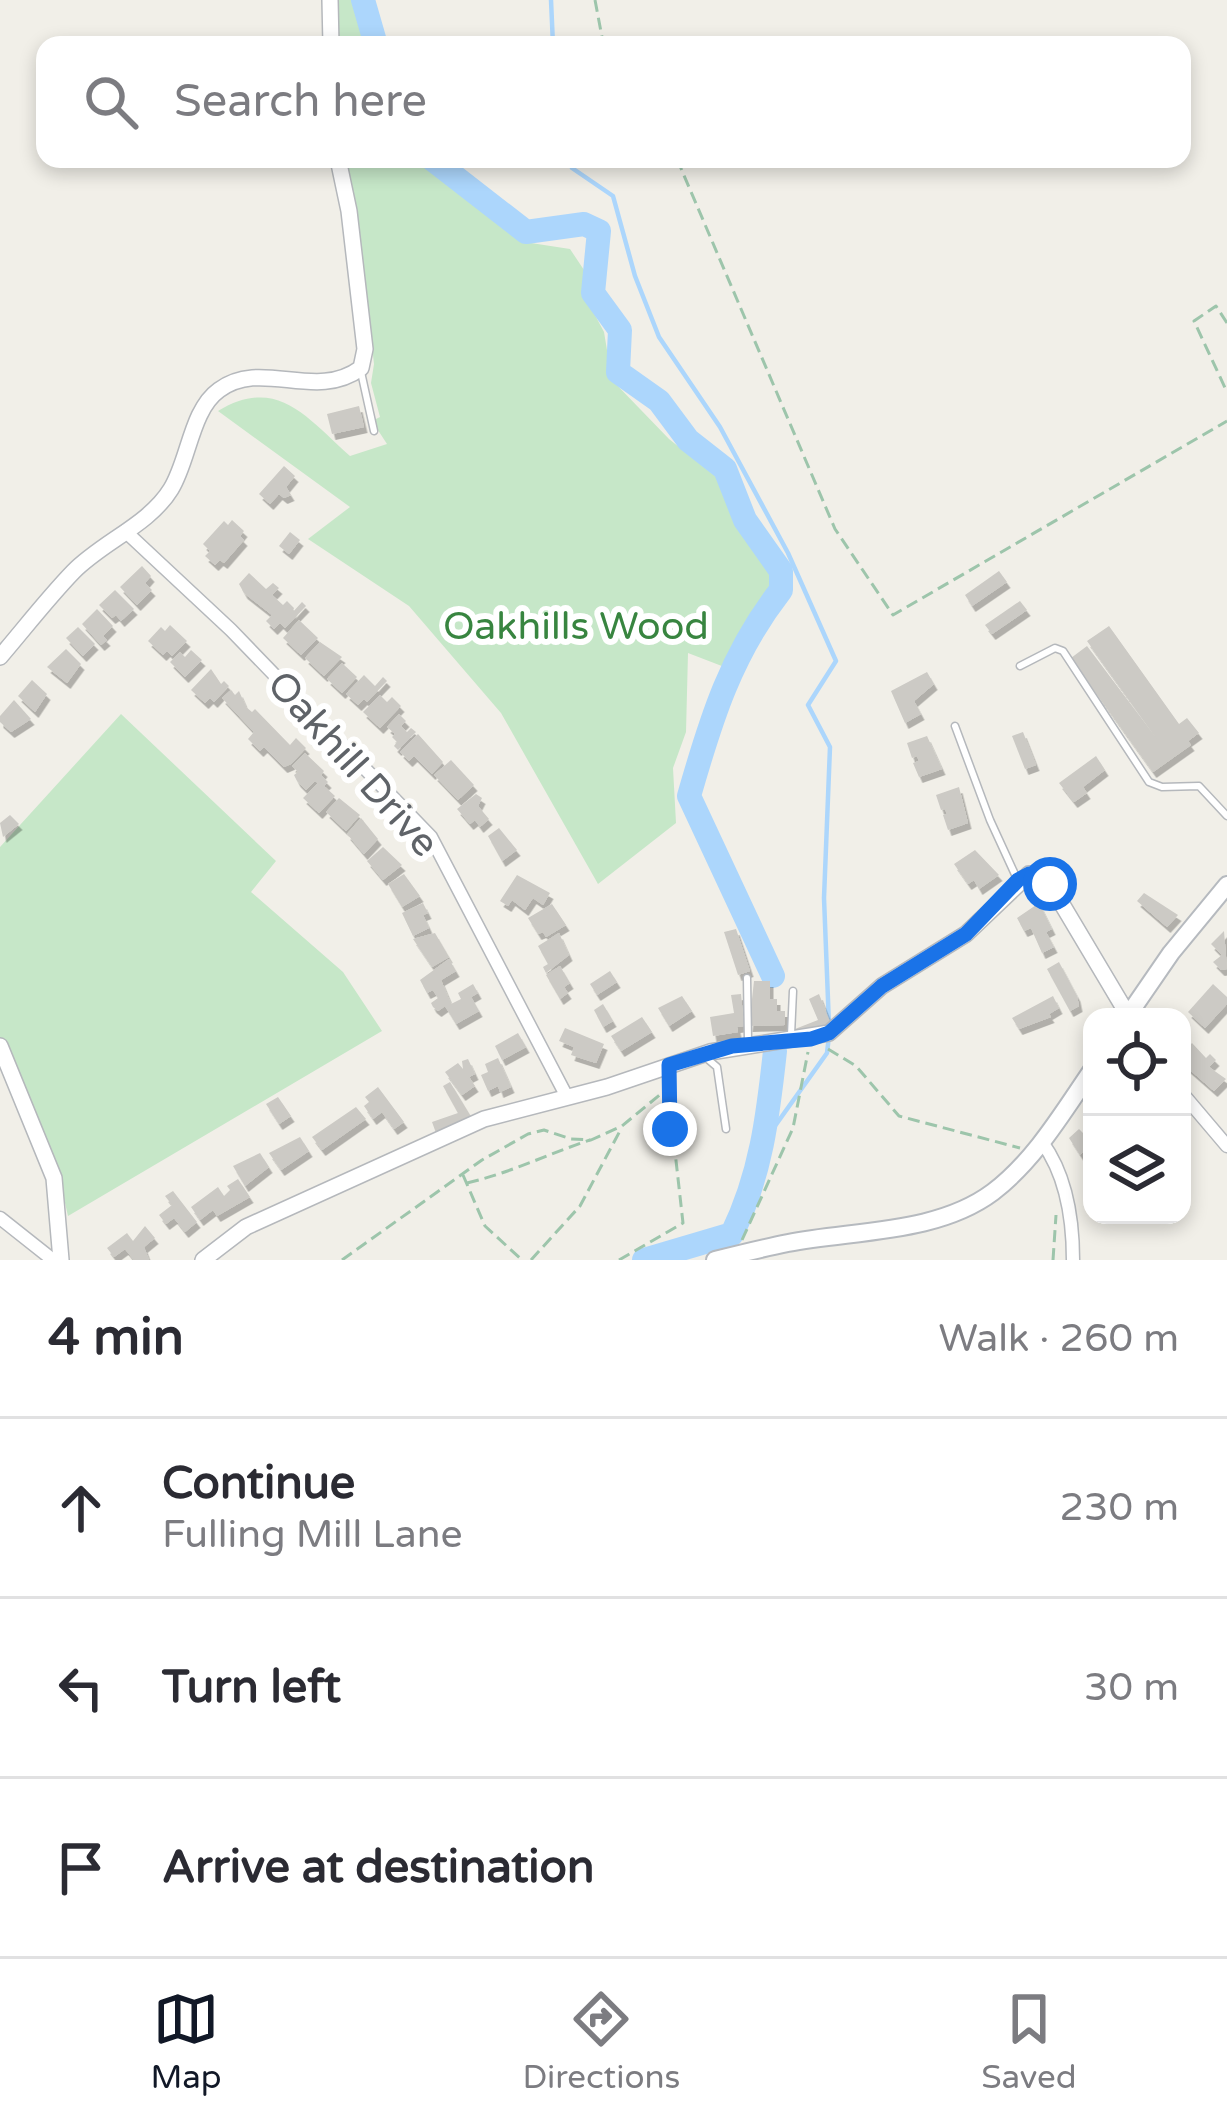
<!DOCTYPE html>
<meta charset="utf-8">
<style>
:root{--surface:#fff;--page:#f2f2f3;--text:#2b2b33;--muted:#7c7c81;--line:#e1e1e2;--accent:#111827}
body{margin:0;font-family:"Varela Round",sans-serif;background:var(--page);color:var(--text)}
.controls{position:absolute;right:36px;bottom:36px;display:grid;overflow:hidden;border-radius:24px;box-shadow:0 6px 18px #0003}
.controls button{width:108px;height:108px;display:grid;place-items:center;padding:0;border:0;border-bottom:3px solid var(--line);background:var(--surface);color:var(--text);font:60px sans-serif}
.stop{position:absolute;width:36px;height:36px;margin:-27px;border:9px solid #1a73e8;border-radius:50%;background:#fff}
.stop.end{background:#1a73e8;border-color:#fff;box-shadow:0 3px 12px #0008}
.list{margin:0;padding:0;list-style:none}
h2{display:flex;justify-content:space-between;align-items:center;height:156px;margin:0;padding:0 48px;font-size:51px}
h2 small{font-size:39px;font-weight:400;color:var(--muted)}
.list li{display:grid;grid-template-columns:78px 1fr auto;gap:36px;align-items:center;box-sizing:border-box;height:180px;padding:0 48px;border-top:3px solid var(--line)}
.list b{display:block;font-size:45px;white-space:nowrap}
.list p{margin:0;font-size:39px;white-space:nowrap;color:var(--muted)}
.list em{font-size:39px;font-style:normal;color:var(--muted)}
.icon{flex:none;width:66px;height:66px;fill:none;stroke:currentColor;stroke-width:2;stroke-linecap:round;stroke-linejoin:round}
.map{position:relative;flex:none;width:1227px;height:1260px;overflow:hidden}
.search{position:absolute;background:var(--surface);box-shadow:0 6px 18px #0003;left:36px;right:36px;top:36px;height:132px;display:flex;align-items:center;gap:30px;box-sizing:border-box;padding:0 42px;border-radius:24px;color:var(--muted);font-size:45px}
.sheet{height:696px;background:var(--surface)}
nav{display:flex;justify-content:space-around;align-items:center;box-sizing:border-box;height:168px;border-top:3px solid var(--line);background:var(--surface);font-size:33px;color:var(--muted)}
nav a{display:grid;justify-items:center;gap:6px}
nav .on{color:var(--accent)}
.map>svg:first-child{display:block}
.green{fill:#c6e7c8}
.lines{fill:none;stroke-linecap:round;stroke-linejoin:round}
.stream{stroke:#acd6fc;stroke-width:4.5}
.river{stroke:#acd6fc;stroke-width:24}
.building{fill:#cccac5;filter:url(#shadow)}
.service-casing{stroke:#b5b8bc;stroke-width:9}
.minor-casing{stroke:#b5b8bc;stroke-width:15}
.tertiary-casing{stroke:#b5b8bc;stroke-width:18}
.secondary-casing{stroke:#b6babf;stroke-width:20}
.path{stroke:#9dc5ab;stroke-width:3;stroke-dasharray:12 6;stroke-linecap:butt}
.service{stroke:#fff;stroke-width:6}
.minor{stroke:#fff;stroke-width:12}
.tertiary{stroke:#fff;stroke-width:15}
.secondary{stroke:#fff;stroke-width:16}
.route{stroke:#1a73e8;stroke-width:15}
.labels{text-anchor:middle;stroke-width:12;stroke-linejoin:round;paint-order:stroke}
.park-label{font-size:39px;fill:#388540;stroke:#fff}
.street-label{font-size:39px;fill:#5f6368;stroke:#fff}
</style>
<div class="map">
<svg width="1227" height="1260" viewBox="0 0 1227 1260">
<defs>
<filter id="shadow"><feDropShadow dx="3.5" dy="6" stdDeviation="0" flood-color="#0004"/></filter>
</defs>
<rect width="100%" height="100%" fill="#f1efe8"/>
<!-- green -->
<g class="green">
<path d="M 336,0 L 357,0 L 368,45 L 338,45 Z"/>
<path d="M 344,159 L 420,159 L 531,243 L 570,249 L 584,270 L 588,302 L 604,332 L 612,380 L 669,439 L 720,480 L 735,518 L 774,575 L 772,587 L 727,668 L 688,653 L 686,732 L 673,768 L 676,823 L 598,884 L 501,713 L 409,606 L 308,539 L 350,507 L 218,411 C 278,375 307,418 350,456 L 387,444 L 372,421 L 380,417 L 371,383 L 374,364 L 356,203 Z"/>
<path d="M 121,714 L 276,861 L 251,892 L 343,972 L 382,1031 L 68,1216 L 60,1181 L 0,1039 L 0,847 Z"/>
</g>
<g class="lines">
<!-- stream -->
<g class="stream">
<path d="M 551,0 L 553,45"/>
<path d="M 569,159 L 572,168 L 613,196 L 635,276 L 659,337 L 720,427 L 788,553 L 836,661 L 808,705 L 830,747 L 824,898 L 829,1025"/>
<path d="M 765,1140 L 827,1053 L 829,1036"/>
</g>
<!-- river -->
<g class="river">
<path d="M 363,0 L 376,45"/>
<path d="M 432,159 L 526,232 L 584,224 L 599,231 L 593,293 L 620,330 L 618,372 L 659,401 L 688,440 L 725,469 L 745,520 L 781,571 L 781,590 C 731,654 711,719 689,796 L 773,976"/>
<path d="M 644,1260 L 732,1234 C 761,1175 768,1116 775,1051"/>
</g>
</g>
<!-- building -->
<g class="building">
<path d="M 359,406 L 364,427 L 332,434 L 327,414 Z"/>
<path d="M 284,466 L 295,476 L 286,487 L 291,495 L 284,498 L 279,494 L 270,504 L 259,494 Z"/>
<path d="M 232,520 L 244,531 L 240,536 L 244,540 L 224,563 L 220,560 L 215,565 L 205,556 L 210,551 L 203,544 L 224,521 L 228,525 Z"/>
<path d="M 290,532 L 300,540 L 289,554 L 279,546 Z"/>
<path d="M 142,566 L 151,576 L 145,583 L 152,590 L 137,605 L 120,587 Z"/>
<path d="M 999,571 L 1007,582 L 972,606 L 965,595 Z"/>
<path d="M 249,573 L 266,589 L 273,583 L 279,588 L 272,595 L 283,605 L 287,601 L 294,608 L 292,613 L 302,602 L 306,606 L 285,628 L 280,623 L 274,629 L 266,621 L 272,615 L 244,593 L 239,584 Z"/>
<path d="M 115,590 L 134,609 L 121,621 L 116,615 L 112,618 L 99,605 Z"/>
<path d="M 1020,601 L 1027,610 L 992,634 L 985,625 Z"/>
<path d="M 97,609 L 113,626 L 103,636 L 107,640 L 101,645 L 82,624 Z"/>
<path d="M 299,620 L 318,638 L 301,655 L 283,638 Z"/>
<path d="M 170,625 L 187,641 L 172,656 L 167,651 L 163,655 L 148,641 L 161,627 L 165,631 Z"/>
<path d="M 1109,626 L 1179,724 L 1187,718 L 1199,733 L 1188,741 L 1191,745 L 1153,772 L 1071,658 L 1087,646 L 1157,739 L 1087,641 Z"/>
<path d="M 78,627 L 95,644 L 83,656 L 66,638 Z"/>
<path d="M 320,642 L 342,657 L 324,676 L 305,658 Z"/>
<path d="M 66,649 L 81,664 L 67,683 L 47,667 Z"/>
<path d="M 191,650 L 202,660 L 185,677 L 170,662 L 180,652 L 185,657 Z"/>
<path d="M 342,663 L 357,677 L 342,693 L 327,679 Z"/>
<path d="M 211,669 L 221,684 L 224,681 L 229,686 L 214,702 L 210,698 L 205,703 L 191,690 Z"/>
<path d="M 927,672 L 934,684 L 914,701 L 921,714 L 905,723 L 891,691 Z"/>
<path d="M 364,675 L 375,686 L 383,677 L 387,681 L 367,702 L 364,699 L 358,705 L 346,694 Z"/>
<path d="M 32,680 L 47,694 L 35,712 L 18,696 Z"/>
<path d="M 231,690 L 235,695 L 239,691 L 246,707 L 252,712 L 255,709 L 290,745 L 296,738 L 306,748 L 291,764 L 284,767 L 264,747 L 260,751 L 248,739 L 254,732 L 222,698 Z"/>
<path d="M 380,695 L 387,702 L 392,697 L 401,706 L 380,728 L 363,712 Z"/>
<path d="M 14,700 L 31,719 L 11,732 L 0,722 L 0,716 Z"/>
<path d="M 399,714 L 406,721 L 401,726 L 407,732 L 411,728 L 416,732 L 398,750 L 394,746 L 397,742 L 392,737 L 395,734 L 387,727 Z"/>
<path d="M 1023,732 L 1036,765 L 1025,769 L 1012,736 Z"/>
<path d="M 418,734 L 443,762 L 432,774 L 414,756 L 409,761 L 400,752 Z"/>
<path d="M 927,736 L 942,769 L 919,777 L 913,763 L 919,761 L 917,756 L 912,758 L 907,743 Z"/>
<path d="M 305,753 L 324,771 L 321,775 L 328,782 L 324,786 L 335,796 L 319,813 L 303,798 L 318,783 L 315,781 L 306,790 L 297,781 L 294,775 L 298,772 L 292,766 Z"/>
<path d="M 1096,756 L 1105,770 L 1083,787 L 1087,793 L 1074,802 L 1059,783 Z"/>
<path d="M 451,760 L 474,785 L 458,800 L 434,775 Z"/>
<path d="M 959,787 L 968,823 L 948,830 L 943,815 L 947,814 L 945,809 L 941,810 L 936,795 Z"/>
<path d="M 476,794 L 482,798 L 478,806 L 489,819 L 480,827 L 475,820 L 470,824 L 457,809 Z"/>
<path d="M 339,798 L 360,815 L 346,831 L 326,812 Z"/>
<path d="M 10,815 L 19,824 L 3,837 L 0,823 Z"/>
<path d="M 361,818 L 378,839 L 364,854 L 347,834 Z"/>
<path d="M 499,828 L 517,850 L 502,861 L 488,836 Z"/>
<path d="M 383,847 L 402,865 L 383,880 L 367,861 Z"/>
<path d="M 975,850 L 999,875 L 979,889 L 974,880 L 968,884 L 954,864 Z"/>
<path d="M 404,874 L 420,896 L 402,907 L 388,884 Z"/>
<path d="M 517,875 L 550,893 L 543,905 L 533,898 L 525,910 L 512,900 L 508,906 L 500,901 Z"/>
<path d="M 1144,893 L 1178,915 L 1167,927 L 1137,901 Z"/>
<path d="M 423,903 L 428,913 L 423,915 L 429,928 L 413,936 L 402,913 Z"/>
<path d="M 1039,903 L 1052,929 L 1046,932 L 1054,947 L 1042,953 L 1031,928 L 1024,931 L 1017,918 Z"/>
<path d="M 552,904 L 566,925 L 546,937 L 543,932 L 538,934 L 528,918 Z"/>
<path d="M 736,929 L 750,971 L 738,975 L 724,932 Z"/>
<path d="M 1224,931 L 1227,969 L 1221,970 L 1213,962 L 1222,955 L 1211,944 Z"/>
<path d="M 435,933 L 449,957 L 432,967 L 413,939 Z"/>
<path d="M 559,933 L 569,955 L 546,973 L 543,967 L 548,964 L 538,946 Z"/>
<path d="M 449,959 L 456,971 L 441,980 L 451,1004 L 461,999 L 458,993 L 473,984 L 478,993 L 471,997 L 479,1011 L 456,1024 L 445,1006 L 438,1011 L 433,1007 L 431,1003 L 438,998 L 433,990 L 427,993 L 420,980 Z"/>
<path d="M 1059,962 L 1077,996 L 1079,1006 L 1070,1011 L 1047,969 Z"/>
<path d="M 560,966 L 570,983 L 564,987 L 568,993 L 560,999 L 546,975 Z"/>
<path d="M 610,971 L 617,982 L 597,995 L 590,984 Z"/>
<path d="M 754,981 L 770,981 L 770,999 L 777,999 L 777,1011 L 785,1011 L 785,1025 L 749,1026 Z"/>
<path d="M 1213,984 L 1227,997 L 1227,1004 L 1205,1028 L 1188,1012 Z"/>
<path d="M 741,994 L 744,1026 L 737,1027 L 738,1032 L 713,1036 L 710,1017 L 734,1013 L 731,995 Z"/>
<path d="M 819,994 L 831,1024 L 799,1037 L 795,1029 L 818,1020 L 809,999 Z"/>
<path d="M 682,996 L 692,1011 L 669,1026 L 658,1008 Z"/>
<path d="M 1053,996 L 1059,1008 L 1049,1014 L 1051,1017 L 1019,1029 L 1012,1018 Z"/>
<path d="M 603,1004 L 613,1021 L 603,1027 L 594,1010 Z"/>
<path d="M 642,1017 L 652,1032 L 621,1051 L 611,1036 Z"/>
<path d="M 565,1028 L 604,1044 L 596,1063 L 571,1055 L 574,1047 L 559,1041 Z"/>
<path d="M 518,1033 L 526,1047 L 502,1060 L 495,1046 Z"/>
<path d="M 1192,1043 L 1206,1058 L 1210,1054 L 1216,1060 L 1209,1067 L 1226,1079 L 1214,1091 L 1182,1063 L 1182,1054 Z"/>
<path d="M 498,1058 L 511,1087 L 500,1092 L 498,1086 L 488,1091 L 481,1075 L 488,1072 L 485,1064 Z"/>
<path d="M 468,1059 L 475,1074 L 469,1077 L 475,1086 L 462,1095 L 445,1072 L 458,1063 L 463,1069 L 462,1061 Z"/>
<path d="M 450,1082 L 473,1120 L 436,1133 L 432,1122 L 458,1113 L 443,1086 Z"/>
<path d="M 378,1087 L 404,1122 L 394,1129 L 382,1112 L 373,1119 L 364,1106 L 369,1102 L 365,1097 Z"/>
<path d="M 278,1097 L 291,1116 L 279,1124 L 266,1104 Z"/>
<path d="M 356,1107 L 366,1119 L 322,1150 L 312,1137 Z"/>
<path d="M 1090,1127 L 1092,1129 L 1092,1157 L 1085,1150 L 1080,1155 L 1069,1138 L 1079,1129 L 1083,1133 Z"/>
<path d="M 300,1137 L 309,1151 L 281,1170 L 269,1153 Z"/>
<path d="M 260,1153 L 269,1167 L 245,1186 L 233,1166 Z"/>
<path d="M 238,1179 L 250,1197 L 217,1216 L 213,1210 L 200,1220 L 191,1207 L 218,1187 L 224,1196 L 230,1190 L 227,1186 Z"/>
<path d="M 173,1191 L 197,1222 L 185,1232 L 174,1218 L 166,1224 L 159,1215 L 172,1205 L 165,1196 Z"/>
<path d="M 145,1226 L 155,1238 L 144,1247 L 149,1260 L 134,1260 L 125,1249 L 114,1257 L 107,1248 L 127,1233 L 133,1241 Z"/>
</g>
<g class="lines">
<defs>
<g id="service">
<path d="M 361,372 L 374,431"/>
<path d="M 1020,666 L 1055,648 L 1063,651 L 1149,782 L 1162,787 L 1199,786 L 1227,816"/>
<path d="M 955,726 L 990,820 L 1018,881"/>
<path d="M 747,978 L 748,1041"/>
<path d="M 791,1035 L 793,991"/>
<path d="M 704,1056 L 717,1067 L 726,1129"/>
</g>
<g id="minor">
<path d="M 125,531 L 231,630 L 431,837 L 567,1097"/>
<path d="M 1182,1093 L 1227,1146"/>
<path d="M 1042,1142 C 1067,1176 1073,1219 1073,1260"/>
<path d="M 0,1218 L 53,1260"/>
</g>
<g id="tertiary">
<path d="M 330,0 L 331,45"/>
<path d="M 0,657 C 24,629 47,599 73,572 C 102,542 149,525 171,489 C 189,460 191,410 219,390 C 262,358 315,402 361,368 L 365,349 L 349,211 L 338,159"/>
<path d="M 0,1046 L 54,1178 L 61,1260"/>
<path d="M 203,1260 L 246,1227 L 484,1119 L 607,1087 L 710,1052 L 829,1033 L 882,986 L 966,934 L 1029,874 L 1039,875 L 1050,884 L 1128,1015"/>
</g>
<g id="secondary">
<path d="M 1127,1017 L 1171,953 L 1227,885"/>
<path d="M 715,1260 C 739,1254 763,1248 788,1243 C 854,1230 937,1234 993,1192 C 1035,1160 1063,1112 1092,1070"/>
</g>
</defs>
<!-- service casing -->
<use href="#service" class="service-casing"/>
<!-- minor casing -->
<use href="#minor" class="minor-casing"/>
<!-- tertiary casing -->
<use href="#tertiary" class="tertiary-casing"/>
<!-- secondary casing -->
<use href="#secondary" class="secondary-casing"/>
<!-- path -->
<g class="path">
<path d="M 595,0 L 602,37 L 618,45"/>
<path d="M 677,159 L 835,529 L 893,615 L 1227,421"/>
<path d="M 1227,323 L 1216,306 L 1194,321 L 1227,392"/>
<path d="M 828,1049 L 856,1066 L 899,1116 L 1020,1148"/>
<path d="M 463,1175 L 485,1226 L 522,1260"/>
<path d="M 467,1183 C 510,1173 548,1154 590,1140"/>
<path d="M 742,1240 L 793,1128 L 808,1052"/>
<path d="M 342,1260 L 482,1160 L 528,1134 L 544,1130 L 571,1139 L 591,1140 L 622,1126 L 668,1088 L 668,1084"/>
<path d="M 531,1260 L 580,1206 L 621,1129"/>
<path d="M 619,1260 L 683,1223 L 668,1089"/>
<path d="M 1053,1260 L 1056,1215"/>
</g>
<!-- service -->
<use href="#service" class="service"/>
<!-- minor -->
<use href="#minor" class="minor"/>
<!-- tertiary -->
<use href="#tertiary" class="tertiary"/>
<!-- secondary -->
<use href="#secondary" class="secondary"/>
</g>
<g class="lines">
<!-- route -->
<path class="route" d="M 670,1129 L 669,1065 L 732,1046 L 811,1039 L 829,1033 L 882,986 L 966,934 L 1018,880 L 1029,874 L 1039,875 L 1050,884"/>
</g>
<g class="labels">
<!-- park labels -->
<g class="park-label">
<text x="576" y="639">Oakhills Wood</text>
</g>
<!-- street labels -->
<g class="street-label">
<text transform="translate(354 763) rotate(48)" y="14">Oakhill Drive</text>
</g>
</g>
</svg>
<div class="controls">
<button><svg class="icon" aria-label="locate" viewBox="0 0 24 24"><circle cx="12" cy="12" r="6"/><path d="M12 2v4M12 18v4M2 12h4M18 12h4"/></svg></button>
<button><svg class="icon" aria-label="layers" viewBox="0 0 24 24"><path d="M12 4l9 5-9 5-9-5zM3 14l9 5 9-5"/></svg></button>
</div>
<div class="stop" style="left:1050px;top:884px"></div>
<div class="stop end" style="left:670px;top:1129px"></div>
<div class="search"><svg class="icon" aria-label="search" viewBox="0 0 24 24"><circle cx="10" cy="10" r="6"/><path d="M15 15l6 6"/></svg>Search here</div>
</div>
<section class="sheet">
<h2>4 min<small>Walk · 260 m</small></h2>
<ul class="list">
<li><svg class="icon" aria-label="ahead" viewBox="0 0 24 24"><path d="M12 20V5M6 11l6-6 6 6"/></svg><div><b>Continue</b><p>Fulling Mill Lane</p></div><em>230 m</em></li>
<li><svg class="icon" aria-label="left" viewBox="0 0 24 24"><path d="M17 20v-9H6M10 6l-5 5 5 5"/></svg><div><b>Turn left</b></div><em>30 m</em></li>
<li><svg class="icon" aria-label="arrive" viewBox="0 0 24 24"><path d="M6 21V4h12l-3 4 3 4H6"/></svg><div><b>Arrive at destination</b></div></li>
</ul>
</section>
<nav>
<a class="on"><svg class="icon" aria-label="map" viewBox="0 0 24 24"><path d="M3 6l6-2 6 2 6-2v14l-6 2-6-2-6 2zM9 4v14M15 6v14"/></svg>Map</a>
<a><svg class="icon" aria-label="directions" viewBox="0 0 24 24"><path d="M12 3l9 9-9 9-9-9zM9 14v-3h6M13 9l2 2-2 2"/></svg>Directions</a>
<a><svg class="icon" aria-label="saved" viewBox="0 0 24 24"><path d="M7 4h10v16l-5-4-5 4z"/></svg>Saved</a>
</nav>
